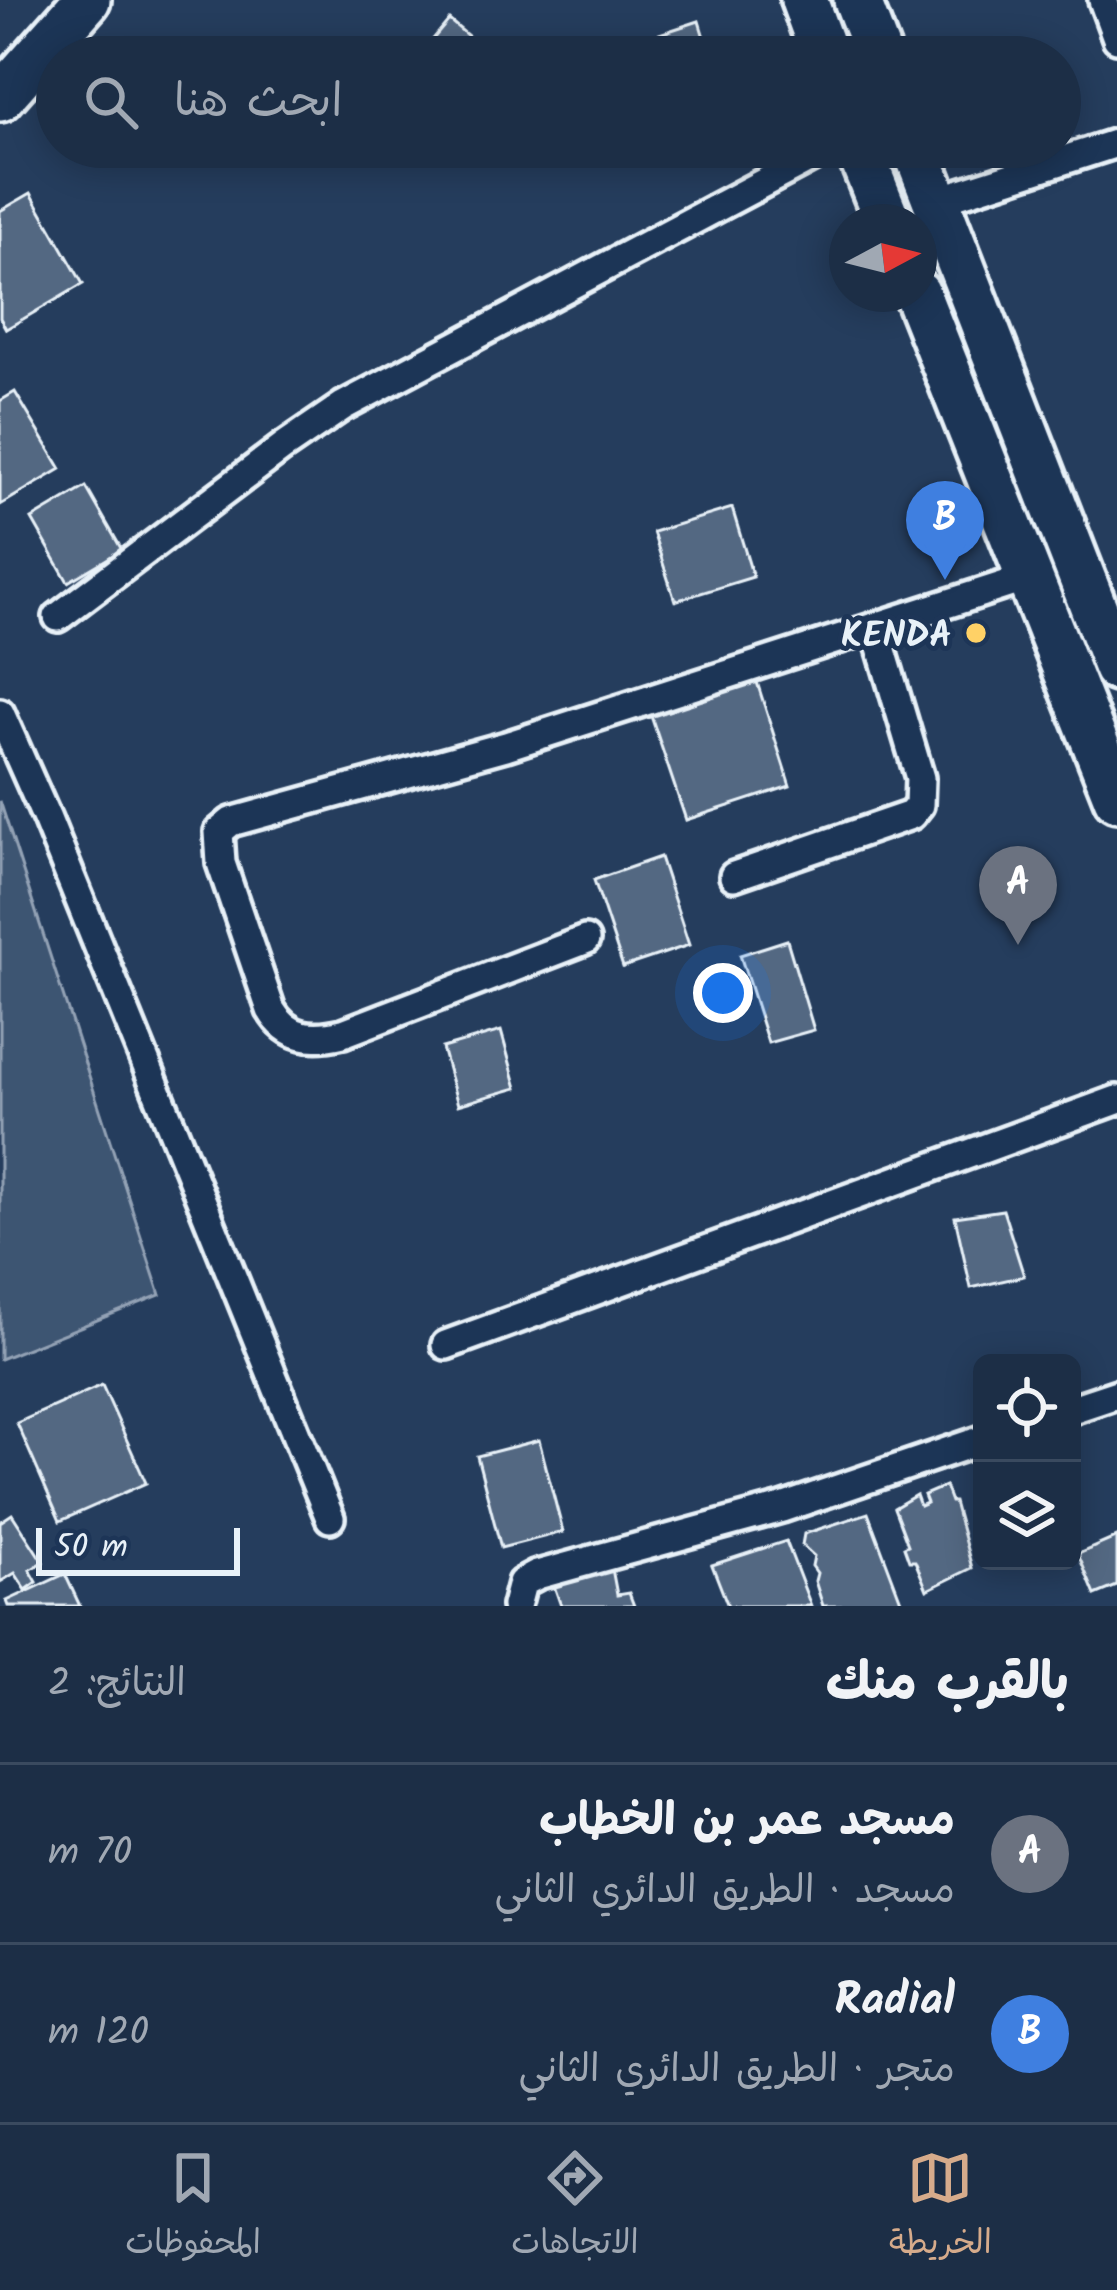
<!DOCTYPE html>
<html lang="ar">
<meta charset="utf-8">
<style>
:root{--surface:#1c2e46;--page:#25364d;--text:#f1f3f6;--muted:#a0a8b3;--line:#3a4a5f;--accent:#d6ab8b}
body{margin:0;font-family:Kalam,"Playpen Sans Arabic",sans-serif;background:var(--page);color:var(--text);direction:rtl}
.controls{position:absolute;right:36px;bottom:36px;display:grid;overflow:hidden;border-radius:18px;box-shadow:0 6px 30px #0003}
.controls button{width:108px;height:108px;display:grid;place-items:center;padding:0;border:0;border-bottom:3px solid var(--line);background:var(--surface);color:var(--text);font:60px sans-serif}
.compass{position:absolute;left:829px;top:204px;width:108px;height:108px;border-radius:50%;background:var(--surface);box-shadow:0 6px 30px #0003;rotate:83deg}
.scale{position:absolute;left:36px;bottom:30px;width:204px;box-sizing:border-box;padding-left:12px;border:6px solid #e8f1f8;border-top:0;font-size:33px;line-height:42px;white-space:nowrap;color:#e8f1f8;-webkit-text-stroke:9px #1d3557;paint-order:stroke}
.you{position:absolute;left:723px;top:993px;width:42px;height:42px;margin:-30px;border:9px solid #fff;border-radius:50%;background:#1a73e8;box-shadow:0 0 0 18px #1a73e833}
.badge{display:grid;place-items:center;width:78px;height:78px;border-radius:50%;background:var(--accent);color:#fff;font-size:39px;font-weight:700}
.pin{position:absolute;translate:-50% -99px;filter:drop-shadow(0 3px 6px #0008)}
.pin::after{content:'';position:absolute;top:63px;width:42px;height:36px;background:inherit;clip-path:polygon(0 0,100% 0,50% 100%)}
.list{margin:0;padding:0;list-style:none}
h2{display:flex;justify-content:space-between;align-items:center;height:156px;margin:0;padding:0 48px;font-size:51px}
h2 small{font-size:39px;font-weight:400;color:var(--muted)}
.list li{display:grid;grid-template-columns:78px 1fr auto;gap:36px;align-items:center;box-sizing:border-box;height:180px;padding:0 48px;border-top:3px solid var(--line)}
.list b{display:block;font-size:45px;white-space:nowrap}
.list p{margin:0;font-size:39px;white-space:nowrap;color:var(--muted)}
.list em{font-size:39px;font-style:normal;color:var(--muted)}
.icon{flex:none;width:66px;height:66px;fill:none;stroke:currentColor;stroke-width:2;stroke-linecap:round;stroke-linejoin:round}
.map{position:relative;flex:none;width:1117px;height:1606px;overflow:hidden;direction:ltr}
.search{position:absolute;background:var(--surface);box-shadow:0 6px 30px #0003;left:36px;right:36px;top:36px;height:132px;display:flex;align-items:center;gap:30px;box-sizing:border-box;padding:0 42px;border-radius:66px;color:var(--muted);font-size:45px}
.sheet{height:516px;background:var(--surface)}
nav{display:flex;justify-content:space-around;align-items:center;box-sizing:border-box;height:168px;border-top:3px solid var(--line);background:var(--surface);font-size:33px;color:var(--muted)}
nav a{display:grid;justify-items:center;gap:6px}
nav .on{color:var(--accent)}
.map>svg:first-child{display:block}
.green{fill:#3e5472;stroke:#93a2b5;stroke-width:3}
.building{fill:#536782;stroke:#e8f1f8;stroke-width:3}
.lines{fill:none;stroke-linecap:round;stroke-linejoin:round}
.minor-casing{stroke:#e8f1f8;stroke-width:36}
.primary-casing{stroke:#e8f1f8;stroke-width:54}
.trunk-casing{stroke:#e8f1f8;stroke-width:54}
.minor{stroke:#1d3557;stroke-width:27}
.primary{stroke:#1d3557;stroke-width:45}
.trunk{stroke:#1d3557;stroke-width:45}
.poi-dot{fill:#ffd166;stroke:#1d3557;stroke-width:4.5}
.labels{text-anchor:middle;stroke-width:10;stroke-linejoin:round;paint-order:stroke}
.poi-label{font-size:36px;font-weight:bold;fill:#e8f1f8;stroke:#1d3557;text-anchor:end}
</style>
<div class="map">
<svg width="1117" height="1606" viewBox="0 0 1117 1606">
<rect width="100%" height="100%" fill="#253d5d"/>
<filter id="ink" filterUnits="userSpaceOnUse"><feTurbulence type="fractalNoise" baseFrequency=".00833" numOctaves="2"/><feDisplacementMap in="SourceGraphic" scale="24" xChannelSelector="R" yChannelSelector="G"/><feConvolveMatrix kernelMatrix="1 2 1 2 8 2 1 2 1" color-interpolation-filters="sRGB"/></filter>
<g filter="url(#ink)">
<!-- green -->
<path class="green" d="M 0,801 L 160,1295 L 0,1359 Z"/>
<!-- building -->
<g class="building">
<path d="M 449,20 L 493,57 L 418,57 Z"/>
<path d="M 699,21 L 710,57 L 636,57 L 632,43 Z"/>
<path d="M 31,193 L 83,284 L 6,329 L 0,318 L 0,211 Z"/>
<path d="M 15,392 L 61,469 L 0,505 L 0,401 Z"/>
<path d="M 86,487 L 122,550 L 68,582 L 32,519 Z"/>
<path d="M 732,508 L 753,577 L 675,601 L 653,532 Z"/>
<path d="M 756,679 L 790,786 L 686,820 L 650,713 Z"/>
<path d="M 660,857 L 689,945 L 623,967 L 594,880 Z"/>
<path d="M 787,940 L 814,1030 L 768,1043 L 740,955 Z"/>
<path d="M 501,1031 L 517,1088 L 458,1105 L 442,1048 Z"/>
<path d="M 1003,1210 L 1024,1276 L 971,1288 L 955,1217 Z"/>
<path d="M 102,1385 L 146,1483 L 60,1521 L 17,1423 Z"/>
<path d="M 539,1440 L 563,1532 L 501,1548 L 477,1456 Z"/>
<path d="M 945,1486 L 951,1502 L 954,1502 L 972,1568 L 927,1590 L 915,1561 L 909,1561 L 904,1547 L 908,1545 L 894,1508 L 916,1495 L 920,1506 L 927,1503 L 924,1495 Z"/>
<path d="M 868,1513 L 903,1606 L 823,1606 L 815,1581 L 817,1573 L 812,1566 L 814,1556 L 802,1545 L 804,1534 Z"/>
<path d="M 12,1514 L 43,1562 L 30,1570 L 37,1582 L 26,1590 L 15,1573 L 0,1582 L 0,1522 Z"/>
<path d="M 1117,1537 L 1117,1586 L 1095,1595 L 1078,1554 Z"/>
<path d="M 786,1541 L 811,1606 L 728,1606 L 712,1565 Z"/>
<path d="M 610,1558 L 617,1595 L 629,1593 L 634,1606 L 561,1606 L 554,1586 L 574,1580 L 575,1573 Z"/>
<path d="M 65,1574 L 80,1606 L 9,1606 L 7,1601 Z"/>
</g>
<g class="lines">
<defs>
<g id="minor">
<path d="M 1103,0 L 1117,38"/>
<path d="M 936,201 L 1117,143"/>
<path d="M 58,617 L 283,447 L 343,406 L 831,147"/>
<path d="M 0,713 L 47,819 L 330,1518"/>
<path d="M 734,876 L 911,815 L 919,805 L 920,778 L 875,627"/>
<path d="M 585,940 L 343,1033 C 313,1040 288,1039 271,1010 L 221,863 L 219,832 L 231,822 L 506,746 L 1030,577"/>
<path d="M 446,1345 L 1117,1100"/>
<path d="M 1072,1409 L 1117,1394"/>
<path d="M 516,1606 L 522,1583 L 537,1575 L 782,1508 L 982,1440"/>
</g>
<path id="primary" d="M 0,98 L 87,0"/>
<g id="trunk">
<path d="M 804,0 L 825,57"/>
<path d="M 857,0 L 879,57"/>
<path d="M 858,147 L 888,222"/>
<path d="M 915,147 L 1117,668"/>
<path d="M 917,294 L 1117,798"/>
</g>
</defs>
<!-- minor casing -->
<use href="#minor" class="minor-casing"/>
<!-- primary casing -->
<use href="#primary" class="primary-casing"/>
<!-- trunk casing -->
<use href="#trunk" class="trunk-casing"/>
<!-- minor -->
<use href="#minor" class="minor"/>
<!-- primary -->
<use href="#primary" class="primary"/>
<!-- trunk -->
<use href="#trunk" class="trunk"/>
</g>
</g>
<!-- markers -->
<circle class="poi-dot" cx="976" cy="633" r="12"/>
<g class="labels">
<!-- poi labels -->
<g class="poi-label">
<text x="952" y="646">KENDA</text>
</g>
</g>
</svg>
<div class="controls">
<button><svg class="icon" aria-label="locate" viewBox="0 0 24 24"><circle cx="12" cy="12" r="6"/><path d="M12 2v4M12 18v4M2 12h4M18 12h4"/></svg></button>
<button><svg class="icon" aria-label="layers" viewBox="0 0 24 24"><path d="M12 4l9 5-9 5-9-5zM3 14l9 5 9-5"/></svg></button>
</div>
<svg class="compass" viewBox="-18 -18 36 36"><path d="M0-13l5 13h-10z" fill="#e53935"/><path d="M0 13l5-13h-10z" fill="#a0a8b3"/></svg>
<div class="scale">50 m</div>
<div class="you"></div>
<div class="pin badge" style="left:1018px;top:945px;background:#6b7280">A</div>
<div class="pin badge" style="left:945px;top:580px;background:#3f7fe0">B</div>
<div class="search"><svg class="icon" aria-label="search" viewBox="0 0 24 24"><circle cx="10" cy="10" r="6"/><path d="M15 15l6 6"/></svg>ابحث هنا</div>
</div>
<section class="sheet">
<h2>بالقرب منك<small>النتائج: 2</small></h2>
<ul class="list">
<li><span class="badge" style="background:#6b7280">A</span><div><b>مسجد عمر بن الخطاب</b><p>مسجد · الطريق الدائري الثاني</p></div><em>70 m</em></li>
<li><span class="badge" style="background:#3f7fe0">B</span><div><b>Radial</b><p>متجر · الطريق الدائري الثاني</p></div><em>120 m</em></li>
</ul>
</section>
<nav>
<a class="on"><svg class="icon" aria-label="map" viewBox="0 0 24 24"><path d="M3 6l6-2 6 2 6-2v14l-6 2-6-2-6 2zM9 4v14M15 6v14"/></svg>الخريطة</a>
<a><svg class="icon" aria-label="directions" viewBox="0 0 24 24"><path d="M12 3l9 9-9 9-9-9zM9 14v-3h6M13 9l2 2-2 2"/></svg>الاتجاهات</a>
<a><svg class="icon" aria-label="saved" viewBox="0 0 24 24"><path d="M7 4h10v16l-5-4-5 4z"/></svg>المحفوظات</a>
</nav>
